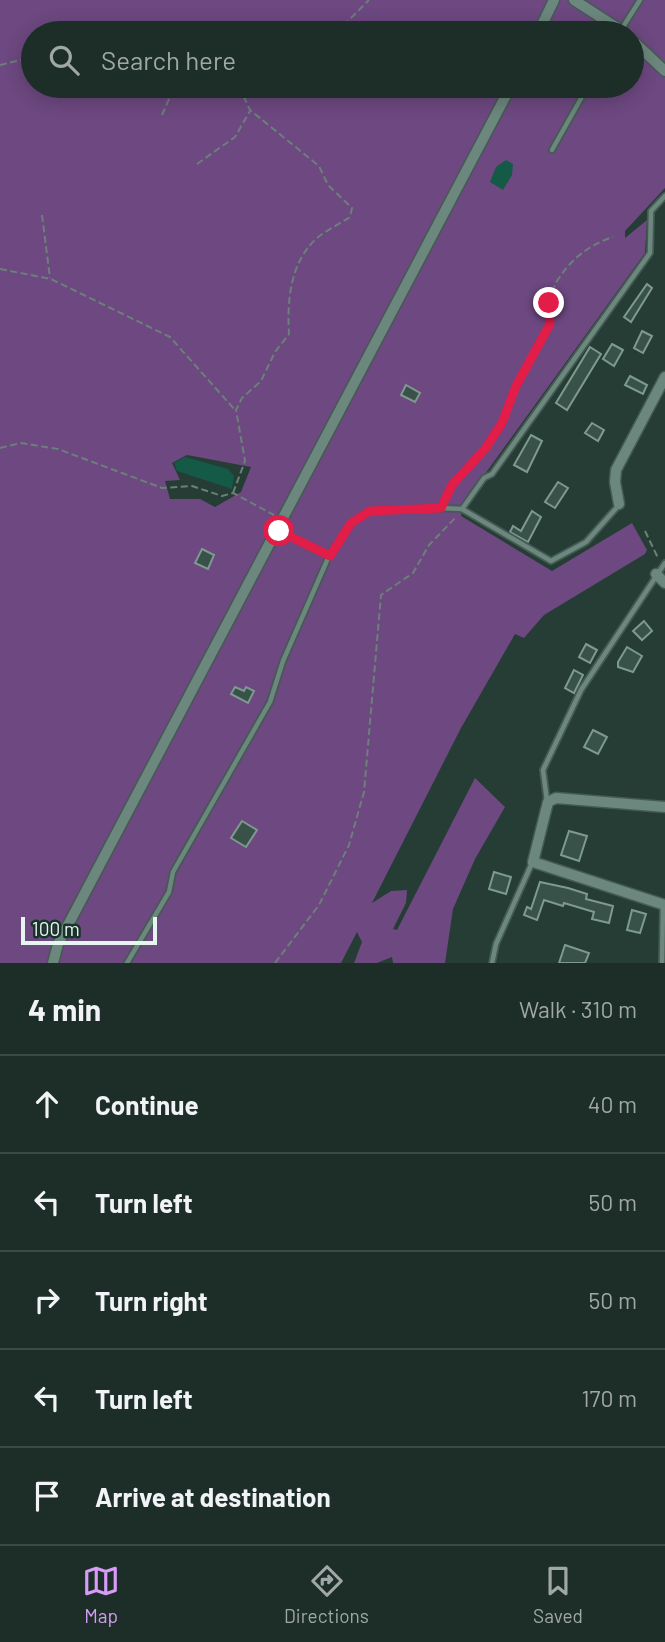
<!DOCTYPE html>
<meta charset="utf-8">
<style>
:root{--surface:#1c2e27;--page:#25362f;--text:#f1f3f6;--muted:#a0a8a7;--line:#3a4a44;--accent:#d89bf8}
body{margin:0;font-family:Barlow,sans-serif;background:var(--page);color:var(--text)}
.scale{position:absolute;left:21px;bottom:18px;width:136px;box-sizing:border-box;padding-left:7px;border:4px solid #e7f5f0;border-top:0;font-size:19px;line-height:24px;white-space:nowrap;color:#e7f5f0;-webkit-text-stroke:5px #1a332a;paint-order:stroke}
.stop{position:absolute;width:21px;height:21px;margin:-16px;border:5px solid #e11d48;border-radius:50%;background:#fff}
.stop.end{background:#e11d48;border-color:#fff;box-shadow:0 2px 7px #0008}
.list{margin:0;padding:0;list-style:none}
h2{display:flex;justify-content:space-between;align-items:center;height:91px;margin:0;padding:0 28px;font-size:30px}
h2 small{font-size:23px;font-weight:400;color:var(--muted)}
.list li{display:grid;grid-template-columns:46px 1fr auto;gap:21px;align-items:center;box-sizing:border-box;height:98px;padding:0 28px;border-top:2px solid var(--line)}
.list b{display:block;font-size:26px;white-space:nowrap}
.list em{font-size:23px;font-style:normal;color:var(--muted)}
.icon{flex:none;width:38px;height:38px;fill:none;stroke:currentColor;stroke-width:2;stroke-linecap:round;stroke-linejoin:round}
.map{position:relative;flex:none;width:665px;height:963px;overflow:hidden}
.search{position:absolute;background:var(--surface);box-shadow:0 4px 18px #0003;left:21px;right:21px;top:21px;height:77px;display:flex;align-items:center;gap:18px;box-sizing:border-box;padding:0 24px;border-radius:38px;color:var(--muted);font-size:26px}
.sheet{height:581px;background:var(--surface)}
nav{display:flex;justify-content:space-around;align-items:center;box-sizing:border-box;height:98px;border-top:2px solid var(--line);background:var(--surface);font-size:19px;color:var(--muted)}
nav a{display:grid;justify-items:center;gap:4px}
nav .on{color:var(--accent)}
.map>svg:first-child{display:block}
.green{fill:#6d4881;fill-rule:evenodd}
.water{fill:#145a47}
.building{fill:#395249;stroke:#7e998f;stroke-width:2}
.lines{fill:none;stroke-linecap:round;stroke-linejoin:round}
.service-casing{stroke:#445a53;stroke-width:8}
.minor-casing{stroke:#445a53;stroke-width:13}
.path{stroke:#6b8078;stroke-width:2;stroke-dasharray:7 3.5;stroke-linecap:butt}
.service{stroke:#6c877d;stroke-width:4.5}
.minor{stroke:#6c877d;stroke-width:10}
.route{stroke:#e11d48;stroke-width:9}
</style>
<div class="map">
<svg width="665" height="963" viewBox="0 0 665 963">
<rect width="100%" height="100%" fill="#253d34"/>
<!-- green -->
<path class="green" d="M 0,0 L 665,0 L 665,188 L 625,231 L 625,238 L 647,220 L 645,253 L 464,503 L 461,516 L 552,571 L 632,523 L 647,550 L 645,554 L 544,615 L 524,638 L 515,634 L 461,728 L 372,903 L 391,891 L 407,890 L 406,903 L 393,929 L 397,930 L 475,778 L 505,807 L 475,859 L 453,909 L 445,963 L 393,963 L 392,957 L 377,963 L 354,963 L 362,942 L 357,932 L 341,963 L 0,963 ZM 33,33 L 632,33 L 632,86 L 33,86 ZM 187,455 L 251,467 L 241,492 L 215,507 L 200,499 L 170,499 L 165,481 L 180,480 L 172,463 Z"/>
<!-- water -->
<g class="water">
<path d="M 506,160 L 513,164 L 512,175 L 503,190 L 490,182 L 496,167 Z"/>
<path d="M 185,457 L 228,469 L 234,476 L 232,489 L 177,471 L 174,463 Z"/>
</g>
<!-- building -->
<g class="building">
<path d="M 647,284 L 652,288 L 631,322 L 624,317 Z"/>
<path d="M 642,331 L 652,336 L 643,353 L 634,348 Z"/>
<path d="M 612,344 L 623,350 L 614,366 L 603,359 Z"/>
<path d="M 590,347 L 601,354 L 567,410 L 556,403 Z"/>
<path d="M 630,376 L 647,385 L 643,394 L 625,385 Z"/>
<path d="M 406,385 L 420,393 L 415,402 L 401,395 Z"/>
<path d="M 592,423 L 604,430 L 598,441 L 585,433 Z"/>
<path d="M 531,435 L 542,441 L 527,472 L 514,465 Z"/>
<path d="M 558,482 L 568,488 L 555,508 L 545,502 Z"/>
<path d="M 532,511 L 541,517 L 528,542 L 510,532 L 513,526 L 521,531 Z"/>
<path d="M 202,549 L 214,555 L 208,569 L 195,563 Z"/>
<path d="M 644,621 L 652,631 L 642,640 L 633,631 Z"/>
<path d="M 586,644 L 597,650 L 590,663 L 579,657 Z"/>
<path d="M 627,647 L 642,656 L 633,672 L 618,667 L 618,662 Z"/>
<path d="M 574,670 L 583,675 L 574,693 L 565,688 Z"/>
<path d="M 235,687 L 244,691 L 246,687 L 254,691 L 248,703 L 231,694 Z"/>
<path d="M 593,730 L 607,737 L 598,754 L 584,747 Z"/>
<path d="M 242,821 L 257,830 L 246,847 L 231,838 Z"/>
<path d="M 569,831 L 587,836 L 579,861 L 561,855 Z"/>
<path d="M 494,872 L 511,877 L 506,894 L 489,889 Z"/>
<path d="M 540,882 L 568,888 L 587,894 L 586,899 L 613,906 L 609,923 L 592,919 L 594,912 L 564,903 L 563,906 L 544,900 L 537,920 L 524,915 L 527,907 L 531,909 Z"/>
<path d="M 632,910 L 646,914 L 640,933 L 627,930 Z"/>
<path d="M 565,945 L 589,953 L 585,963 L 559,963 Z"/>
</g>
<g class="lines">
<defs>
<g id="service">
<path d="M 621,30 L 640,0"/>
<path d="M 552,150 L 588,86"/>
<path d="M 462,509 L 484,478 L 492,474 L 650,253 L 651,211 L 665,196"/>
<path d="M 279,531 L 329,556 L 351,523 L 370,511 L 441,508 L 462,509 L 551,561 L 586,542 L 619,505"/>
<path d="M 547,801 L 543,770 L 581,690 L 665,563"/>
<path d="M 127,963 L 169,892 L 173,872 L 270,702 L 283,661 L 329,556"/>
<path d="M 492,963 L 496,944 L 532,863"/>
<path d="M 662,963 L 663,905"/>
</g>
<g id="minor">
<path d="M 574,0 L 625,33"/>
<path d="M 538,33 L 554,0"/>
<path d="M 632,40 L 665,71"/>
<path d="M 619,504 L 615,482 L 616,470 L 665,377"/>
<path d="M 656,574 L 665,583"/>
<path d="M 665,807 L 556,798 L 548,802 L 533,862 L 665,905"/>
<path d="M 53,963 L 58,944 L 511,86"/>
</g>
</defs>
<!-- service casing -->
<use href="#service" class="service-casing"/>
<!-- minor casing -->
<use href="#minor" class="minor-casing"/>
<!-- path -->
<g class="path">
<path d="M 336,33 L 369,0"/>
<path d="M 0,65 L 33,57"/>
<path d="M 162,115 L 173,90 L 181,86"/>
<path d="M 197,164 L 235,137 L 250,111"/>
<path d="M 42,215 L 50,278"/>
<path d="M 0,269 L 51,279 L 170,337 L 235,410"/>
<path d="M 0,448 L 21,443 L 58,449 L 162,488 L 192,486 L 222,496 L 233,493 L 274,515"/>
<path d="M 233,493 L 245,461 L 236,410 L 242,398 L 261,381 L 275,352 L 289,334 C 287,301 290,262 317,238 C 327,230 339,224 350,217 L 352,208 L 328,185 L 319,166 L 250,110 L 239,86"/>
<path d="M 443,502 C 458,471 489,452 503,421 C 508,409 511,397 516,385 C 526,365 545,346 549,324 C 553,307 548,293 559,278 C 572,258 591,244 613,237"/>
<path d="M 645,531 L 658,558"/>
<path d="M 275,963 L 319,905 L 349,845 L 364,792 L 381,595 L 413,573 L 429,545 L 457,516"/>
</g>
<!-- service -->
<use href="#service" class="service"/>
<!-- minor -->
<use href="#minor" class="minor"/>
</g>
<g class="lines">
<!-- route -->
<path class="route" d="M 279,531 L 330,556 L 351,523 L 370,511 L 441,508 L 452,485 L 485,449 L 502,423 L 516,386 L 550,324 L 549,303"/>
</g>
</svg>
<div class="scale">100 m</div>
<div class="stop" style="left:279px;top:531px"></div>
<div class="stop end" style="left:549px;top:303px"></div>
<div class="search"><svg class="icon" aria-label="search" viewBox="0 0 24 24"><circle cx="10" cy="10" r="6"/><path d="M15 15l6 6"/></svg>Search here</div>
</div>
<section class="sheet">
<h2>4 min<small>Walk · 310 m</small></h2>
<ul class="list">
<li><svg class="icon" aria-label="ahead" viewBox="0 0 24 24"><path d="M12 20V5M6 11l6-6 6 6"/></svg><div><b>Continue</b></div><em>40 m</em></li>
<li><svg class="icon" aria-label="left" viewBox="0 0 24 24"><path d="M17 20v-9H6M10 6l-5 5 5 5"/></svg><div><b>Turn left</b></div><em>50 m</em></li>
<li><svg class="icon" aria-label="right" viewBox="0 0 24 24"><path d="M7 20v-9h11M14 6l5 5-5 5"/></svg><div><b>Turn right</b></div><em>50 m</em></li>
<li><svg class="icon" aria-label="left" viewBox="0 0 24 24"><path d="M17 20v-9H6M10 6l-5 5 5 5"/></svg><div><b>Turn left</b></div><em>170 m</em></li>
<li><svg class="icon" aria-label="arrive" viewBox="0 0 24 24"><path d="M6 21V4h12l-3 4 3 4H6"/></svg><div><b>Arrive at destination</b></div></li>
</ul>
</section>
<nav>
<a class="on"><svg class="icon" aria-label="map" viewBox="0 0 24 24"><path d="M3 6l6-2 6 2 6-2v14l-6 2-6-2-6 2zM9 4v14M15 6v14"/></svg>Map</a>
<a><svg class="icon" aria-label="directions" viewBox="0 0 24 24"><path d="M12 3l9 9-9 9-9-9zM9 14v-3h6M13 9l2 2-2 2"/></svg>Directions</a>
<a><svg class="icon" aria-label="saved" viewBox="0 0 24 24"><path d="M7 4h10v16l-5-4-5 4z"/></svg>Saved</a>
</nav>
